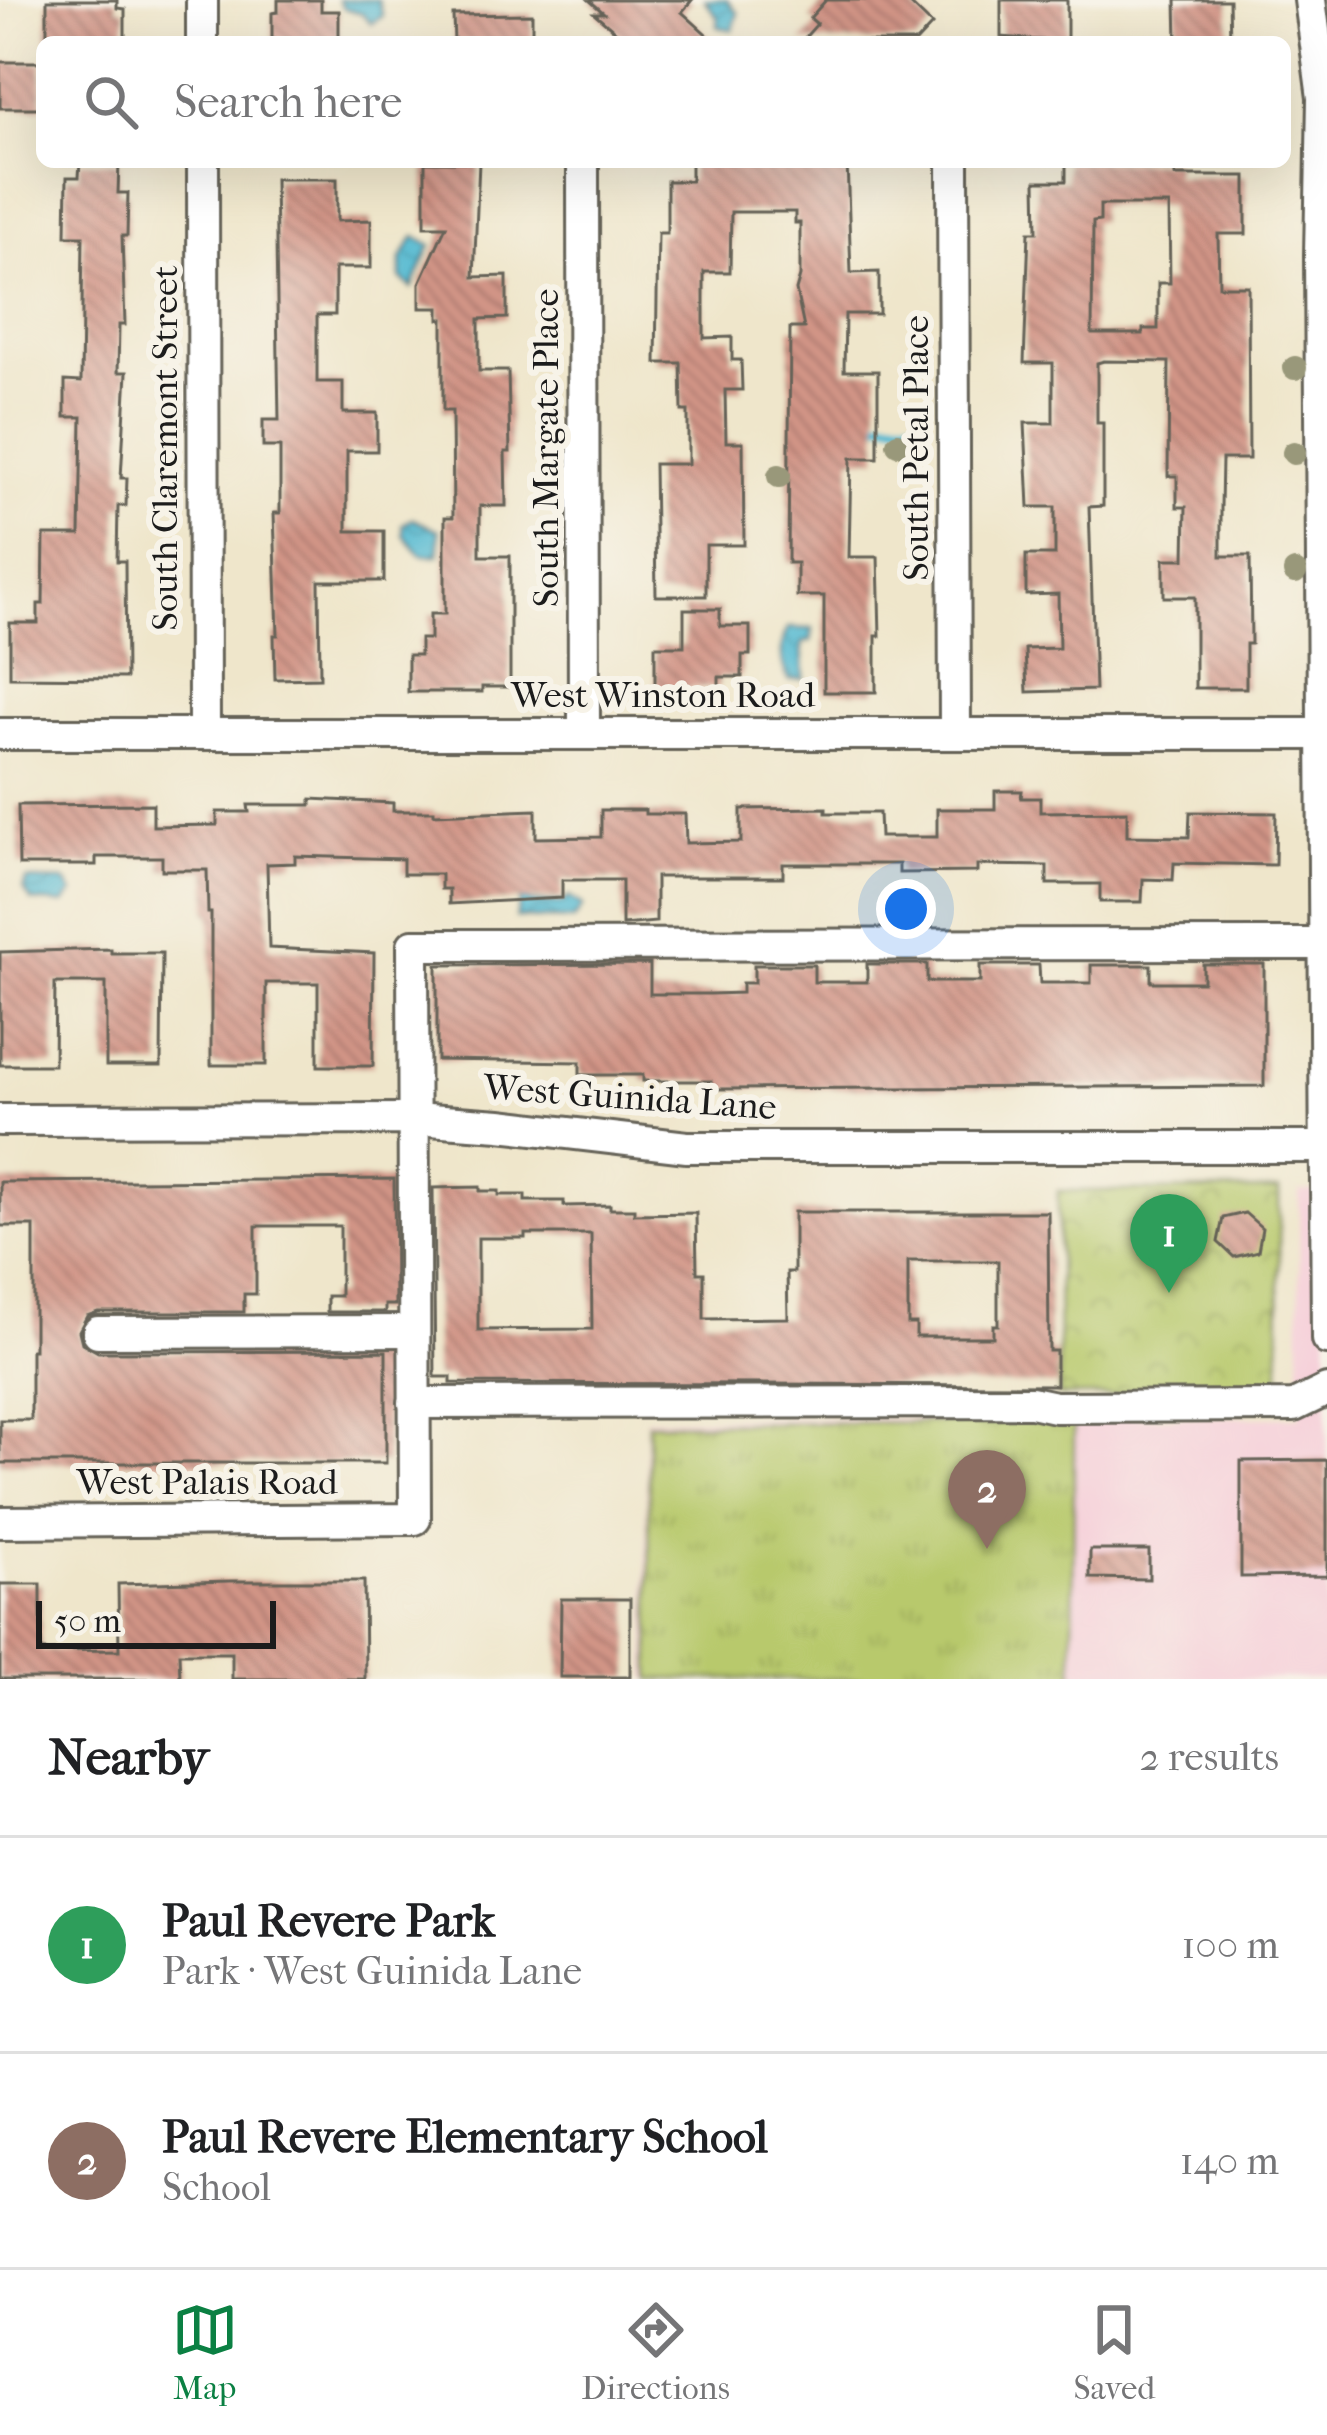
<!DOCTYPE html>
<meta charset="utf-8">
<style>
:root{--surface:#fff;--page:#f6f6f6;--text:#202124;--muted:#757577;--line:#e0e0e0;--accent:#0b8043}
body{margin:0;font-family:"IM FELL French Canon",serif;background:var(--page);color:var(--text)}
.scale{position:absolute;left:36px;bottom:30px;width:240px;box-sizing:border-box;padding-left:12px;border:6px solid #1c1c1c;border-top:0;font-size:33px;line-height:42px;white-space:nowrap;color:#1c1c1c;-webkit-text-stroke:9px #f7f3e8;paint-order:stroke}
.you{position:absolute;left:906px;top:909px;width:42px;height:42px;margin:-30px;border:9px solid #fff;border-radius:50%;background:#1a73e8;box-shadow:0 0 0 18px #1a73e833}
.badge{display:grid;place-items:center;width:78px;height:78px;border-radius:50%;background:var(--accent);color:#fff;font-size:39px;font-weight:700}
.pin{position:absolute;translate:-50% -99px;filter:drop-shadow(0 3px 6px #0008)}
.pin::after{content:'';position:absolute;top:63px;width:42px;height:36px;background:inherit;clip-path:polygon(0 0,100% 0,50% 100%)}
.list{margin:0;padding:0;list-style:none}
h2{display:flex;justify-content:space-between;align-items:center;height:156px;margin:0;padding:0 48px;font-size:51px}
h2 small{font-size:39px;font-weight:400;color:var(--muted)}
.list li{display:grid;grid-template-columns:78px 1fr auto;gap:36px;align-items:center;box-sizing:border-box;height:216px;padding:0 48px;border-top:3px solid var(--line)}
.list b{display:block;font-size:45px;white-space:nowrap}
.list p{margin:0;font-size:39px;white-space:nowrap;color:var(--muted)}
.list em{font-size:39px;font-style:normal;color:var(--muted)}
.icon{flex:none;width:66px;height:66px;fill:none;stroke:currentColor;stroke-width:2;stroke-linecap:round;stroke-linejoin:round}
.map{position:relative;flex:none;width:1327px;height:1679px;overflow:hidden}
.search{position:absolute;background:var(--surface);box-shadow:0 12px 48px #0002;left:36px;right:36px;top:36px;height:132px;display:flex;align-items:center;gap:30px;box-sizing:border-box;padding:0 42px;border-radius:18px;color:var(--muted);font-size:45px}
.sheet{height:588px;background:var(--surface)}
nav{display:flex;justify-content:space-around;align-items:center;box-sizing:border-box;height:168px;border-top:3px solid var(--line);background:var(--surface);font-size:33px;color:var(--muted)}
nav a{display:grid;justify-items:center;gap:6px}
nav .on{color:var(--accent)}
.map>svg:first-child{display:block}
.built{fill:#f6cfd9}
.grass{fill:url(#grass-tufts);stroke:#6a7244;stroke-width:3}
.park{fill:url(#park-crowns);stroke:#6a7244;stroke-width:3}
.water{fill:url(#water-waves);stroke:#386a76;stroke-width:3}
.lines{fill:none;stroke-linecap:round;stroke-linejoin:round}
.stream{stroke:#53b9d1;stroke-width:9}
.building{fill:url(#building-back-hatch);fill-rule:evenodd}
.minor-casing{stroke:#666359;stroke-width:36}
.minor{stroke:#fff;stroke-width:30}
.tree{fill:#99987a}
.labels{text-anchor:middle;stroke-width:12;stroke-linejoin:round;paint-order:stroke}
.street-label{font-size:36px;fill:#1c1c1c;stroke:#f7f3e8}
</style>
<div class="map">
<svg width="1327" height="1679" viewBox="0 0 1327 1679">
<defs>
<pattern id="grass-tufts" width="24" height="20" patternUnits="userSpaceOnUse" patternTransform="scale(3)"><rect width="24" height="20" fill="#b8c96c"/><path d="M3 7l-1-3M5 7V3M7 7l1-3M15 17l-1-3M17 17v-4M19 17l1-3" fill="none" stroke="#9eac5d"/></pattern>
<pattern id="park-crowns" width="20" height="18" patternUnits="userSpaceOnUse" patternTransform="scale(3)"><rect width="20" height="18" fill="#b8c96c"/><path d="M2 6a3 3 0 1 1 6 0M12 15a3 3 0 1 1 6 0" fill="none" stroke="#9eac5d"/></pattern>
<pattern id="water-waves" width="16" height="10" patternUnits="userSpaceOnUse" patternTransform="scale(3)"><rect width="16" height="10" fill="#53b9d1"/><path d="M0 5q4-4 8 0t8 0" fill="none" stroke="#489eb3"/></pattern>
<pattern id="building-back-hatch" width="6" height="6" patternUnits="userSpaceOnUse" patternTransform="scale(3)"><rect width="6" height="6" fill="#d19486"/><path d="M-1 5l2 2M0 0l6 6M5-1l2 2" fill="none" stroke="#a9786d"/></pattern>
</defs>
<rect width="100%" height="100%" fill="#f7f3e8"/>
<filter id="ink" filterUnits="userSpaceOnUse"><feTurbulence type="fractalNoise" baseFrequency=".00833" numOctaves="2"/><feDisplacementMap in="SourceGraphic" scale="24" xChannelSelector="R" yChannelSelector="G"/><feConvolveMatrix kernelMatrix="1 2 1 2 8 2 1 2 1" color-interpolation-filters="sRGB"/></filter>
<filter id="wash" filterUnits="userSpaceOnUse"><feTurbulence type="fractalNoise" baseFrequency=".004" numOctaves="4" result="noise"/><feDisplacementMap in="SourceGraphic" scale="48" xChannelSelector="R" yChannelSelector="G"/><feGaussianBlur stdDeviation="2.7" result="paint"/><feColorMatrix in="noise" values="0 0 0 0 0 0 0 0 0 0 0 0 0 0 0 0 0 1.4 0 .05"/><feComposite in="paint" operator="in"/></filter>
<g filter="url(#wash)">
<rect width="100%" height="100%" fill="#efe6cb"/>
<!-- built -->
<path class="built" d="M 1299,1191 L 1327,1191 L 1327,1679 L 647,1679 L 646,1419 L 1300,1417 Z"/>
<!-- grass -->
<path class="grass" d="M 1074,1422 L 1073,1679 L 651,1679 L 648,1423 Z"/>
<!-- park -->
<path class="park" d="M 1279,1190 L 1280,1395 L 1059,1396 L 1058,1191 Z"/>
<!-- water -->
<g class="water">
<path d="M 338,0 L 378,0 L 383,16 L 371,24 L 362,13 L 343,8 Z"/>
<path d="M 705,0 L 727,0 L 738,13 L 733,30 L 718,27 L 718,18 Z"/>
<path d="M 415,236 L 431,245 L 412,288 L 401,278 L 401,259 Z"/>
<path d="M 412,519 L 439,530 L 439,555 L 421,555 L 404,535 L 403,524 Z"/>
<path d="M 788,628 L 813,629 L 811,641 L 802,643 L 804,679 L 789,680 C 780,664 779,645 788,628 Z"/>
<path d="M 26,880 L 65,881 L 73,893 L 64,904 L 32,901 L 23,889 Z"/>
<path d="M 569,897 L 583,906 L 574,920 L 516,918 L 521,898 L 532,903 L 562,903 Z"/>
</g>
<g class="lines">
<!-- stream -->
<path class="stream" d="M 878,422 L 913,422"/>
</g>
<g id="blocks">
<!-- building -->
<g class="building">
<path d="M 47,0 L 117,0 L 117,8 L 125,9 L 125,42 L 47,42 Z"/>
<path d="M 278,0 L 321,0 L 321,11 L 339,11 L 339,41 L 272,39 L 272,13 L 278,12 Z"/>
<path d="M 589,0 L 692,0 L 682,12 L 715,42 L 628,42 L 594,13 L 604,13 Z"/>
<path d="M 826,0 L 906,0 L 932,25 L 916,42 L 801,42 L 817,24 L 810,18 Z"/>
<path d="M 1001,0 L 1067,0 L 1067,42 L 1001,37 Z"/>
<path d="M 1176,0 L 1229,0 L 1230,42 L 1177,42 Z"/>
<path d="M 532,14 L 532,42 L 454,42 L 453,15 Z"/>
<rect x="0" y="62" width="42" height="46"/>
<path d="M 80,162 L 119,162 L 118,193 L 128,193 L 127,236 L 122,236 L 125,325 L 119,325 L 118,372 L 127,372 L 121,478 L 127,478 L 126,506 L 118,506 L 117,561 L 125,561 L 126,678 L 10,677 L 10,623 L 38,623 L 38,604 L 43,604 L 44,535 L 80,535 L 82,417 L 65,417 L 65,381 L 81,382 L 83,236 L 66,236 L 67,177 L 79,177 Z"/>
<path d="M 425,162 L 479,162 L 474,277 L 507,276 L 507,318 L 479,319 L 479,371 L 508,371 L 510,452 L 505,452 L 506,506 L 480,506 L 480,556 L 510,556 L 510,687 L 482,687 L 482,692 L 408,692 L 408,655 L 420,655 L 420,639 L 430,639 L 430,614 L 445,614 L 445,517 L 453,517 L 452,411 L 443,411 L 443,319 L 439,319 L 439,308 L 420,308 L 420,283 L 446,226 L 425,226 Z"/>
<path d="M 691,162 L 847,162 L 851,273 L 879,272 L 879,314 L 845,314 L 844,371 L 878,371 L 878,458 L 851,458 L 849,557 L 878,557 L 880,636 L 876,636 L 876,692 L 824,692 L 824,596 L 797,596 L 797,563 L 788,563 L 790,328 L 804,328 L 796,290 L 800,276 L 800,223 L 795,223 L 795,212 L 731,212 L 730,272 L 704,272 L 704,338 L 732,337 L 732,360 L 741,360 L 742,390 L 725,390 L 726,442 L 743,442 L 744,545 L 706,545 L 706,596 L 656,596 L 654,464 L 688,464 L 688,411 L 682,411 L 681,363 L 656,363 L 658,233 L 667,233 L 667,181 L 691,181 Z"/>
<path d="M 1066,162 L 1175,162 L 1175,176 L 1246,176 L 1246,234 L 1218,234 L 1219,286 L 1248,286 L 1249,459 L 1222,459 L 1221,507 L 1221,556 L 1250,556 L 1251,644 L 1246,644 L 1246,688 L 1195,688 L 1195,597 L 1164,597 L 1164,559 L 1185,559 L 1186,507 L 1177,507 L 1177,476 L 1168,476 L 1169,362 L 1104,361 L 1097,363 L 1097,423 L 1103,423 L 1103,506 L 1089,507 L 1095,690 L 1027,692 L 1025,649 L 1059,648 L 1058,594 L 1026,595 L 1026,555 L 1055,555 L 1055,507 L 1029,507 L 1025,423 L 1053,423 L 1053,363 L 1024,363 L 1029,232 L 1037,232 L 1036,181 L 1066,181 ZM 1100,205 L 1169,205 L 1170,283 L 1158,283 L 1158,329 L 1143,329 L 1143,334 L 1092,334 L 1093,222 L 1100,221 Z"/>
<path d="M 275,179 L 337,179 L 337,221 L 371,220 L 371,268 L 335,268 L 335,315 L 317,315 L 317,382 L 343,382 L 343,413 L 377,413 L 377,451 L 347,451 L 347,531 L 384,531 L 384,581 L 319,581 L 320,678 L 275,679 L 274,635 L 278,635 L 274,513 L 280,513 L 280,447 L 263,447 L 263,420 L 279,420 Z"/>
<path d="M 684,609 L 720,609 L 720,626 L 750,626 L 750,655 L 742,655 L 742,677 L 719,677 L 719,688 L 655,688 L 655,646 L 684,646 Z"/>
<path d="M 995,791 L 1022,791 L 1021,798 L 1040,798 L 1040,812 L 1127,811 L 1127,836 L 1189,837 L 1190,812 L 1276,813 L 1275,865 L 1174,863 L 1173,880 L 1143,879 L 1142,902 L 1100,902 L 1100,884 L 1047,884 L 1047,866 L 977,865 L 977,872 L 899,873 L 899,864 L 783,864 L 783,877 L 656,877 L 656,922 L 622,925 L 622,880 L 562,880 L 562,898 L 449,904 L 449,889 L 441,889 L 441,874 L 403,874 L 403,859 L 295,856 L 295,863 L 267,864 L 269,948 L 374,953 L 373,1066 L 318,1066 L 318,983 L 266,983 L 266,1065 L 211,1065 L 211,913 L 208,913 L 207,870 L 162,870 L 162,857 L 96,857 L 96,865 L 19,865 L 18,805 L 153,804 L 153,826 L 217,825 L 217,812 L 249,812 L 248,805 L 311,805 L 311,799 L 393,803 L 393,811 L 434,811 L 434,814 L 536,810 L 536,838 L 601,837 L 601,810 L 645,810 L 645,814 L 685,814 L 686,843 L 741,842 L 741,809 L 826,808 L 826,813 L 879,813 L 880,837 L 937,837 L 937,809 L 995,809 Z"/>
<path d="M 111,949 L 111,953 L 162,953 L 161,1066 L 106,1066 L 106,983 L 55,983 L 54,1065 L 0,1065 L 0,952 Z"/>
<path d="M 650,964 L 650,994 L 710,994 L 742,993 L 742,983 L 754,983 L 754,965 L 814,965 L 814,982 L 867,982 L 867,964 L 927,964 L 927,982 L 980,982 L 980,965 L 1039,965 L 1040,983 L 1091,983 L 1091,965 L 1151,965 L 1151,982 L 1203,982 L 1203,964 L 1264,964 L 1264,1086 L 711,1089 L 711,1081 L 643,1081 L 643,1075 L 580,1075 L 580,1062 L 437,1060 L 437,965 Z"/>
<path d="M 394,1179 L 395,1305 L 385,1305 L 385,1312 L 327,1312 L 327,1296 L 340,1296 L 340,1226 L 256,1226 L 256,1294 L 244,1294 L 244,1312 L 98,1312 L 87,1316 L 79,1331 L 82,1343 L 98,1352 L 386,1351 L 386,1463 L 0,1463 L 0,1420 L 31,1420 L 31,1350 L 34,1350 L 34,1226 L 0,1226 L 0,1182 Z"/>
<path d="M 480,1187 L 480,1191 L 499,1191 L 499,1195 L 525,1195 L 525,1201 L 564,1201 L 564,1206 L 610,1205 L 610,1209 L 634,1209 L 634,1214 L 696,1213 L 697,1273 L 704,1273 L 704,1319 L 788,1318 L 787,1272 L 794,1272 L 794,1212 L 1048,1212 L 1049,1351 L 1056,1351 L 1056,1385 L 451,1383 L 451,1377 L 435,1377 L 433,1188 ZM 525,1234 L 591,1234 L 592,1329 L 478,1330 L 478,1238 L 525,1238 ZM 908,1261 L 998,1261 L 998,1325 L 993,1325 L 993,1337 L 916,1337 L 916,1324 L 908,1324 Z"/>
<path d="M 1245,1213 L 1262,1228 L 1258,1251 L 1234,1257 L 1218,1242 L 1223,1218 Z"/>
<path d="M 1327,1460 L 1327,1576 L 1241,1577 L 1241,1461 Z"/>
<path d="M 1090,1550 L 1149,1550 L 1149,1579 L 1090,1578 Z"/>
<path d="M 231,1581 L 364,1581 L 365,1679 L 232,1679 L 232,1653 L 179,1653 L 180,1679 L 0,1679 L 0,1584 L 41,1584 L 41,1651 L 119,1650 L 118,1584 Z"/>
<path d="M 561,1599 L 630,1599 L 630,1677 L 560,1677 Z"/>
</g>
</g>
</g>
<g filter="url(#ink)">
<use href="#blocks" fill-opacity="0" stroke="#666359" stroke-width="3"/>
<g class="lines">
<defs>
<g id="minor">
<path d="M 202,0 L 202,42"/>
<path d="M 1310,0 L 1323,98 L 1320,255 L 1327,1339"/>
<path d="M 203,162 L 204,734"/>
<path d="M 583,162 L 584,733"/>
<path d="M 953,162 L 955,733"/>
<path d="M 0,734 L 1327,734"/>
<path d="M 0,1120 L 414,1119 L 500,1125 L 687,1147 L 1327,1147"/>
<path d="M 98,1332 L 413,1331"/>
<path d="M 414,1403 L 1031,1402 L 1055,1407 L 1294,1406 L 1327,1390"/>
<path d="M 0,1522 L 415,1519 L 413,945 L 1327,944"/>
</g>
</defs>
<!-- minor casing -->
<use href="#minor" class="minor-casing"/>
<!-- minor -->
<use href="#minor" class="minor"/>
</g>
<!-- trees -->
<g class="tree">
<circle cx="1295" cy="368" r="12"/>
<circle cx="898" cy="444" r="12"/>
<circle cx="1294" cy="453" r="12"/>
<circle cx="779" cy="476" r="12"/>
<circle cx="1295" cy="572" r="12"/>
</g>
</g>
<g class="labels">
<!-- street labels -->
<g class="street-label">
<text transform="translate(164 448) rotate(-90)" y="13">South Claremont Street</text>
<text transform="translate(545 448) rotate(-90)" y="13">South Margate Place</text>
<text transform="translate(915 448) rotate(-90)" y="13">South Petal Place</text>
<text x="663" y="707">West Winston Road</text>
<text transform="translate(630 1096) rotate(4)" y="13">West Guinida Lane</text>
<text x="207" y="1494">West Palais Road</text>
</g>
</g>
</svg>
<div class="scale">50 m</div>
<div class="you"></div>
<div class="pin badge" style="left:1169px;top:1293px;background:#2e9e5b">1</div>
<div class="pin badge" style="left:987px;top:1549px;background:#8d6e63">2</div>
<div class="search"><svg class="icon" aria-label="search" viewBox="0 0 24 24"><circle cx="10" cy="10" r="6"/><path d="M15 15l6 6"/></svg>Search here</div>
</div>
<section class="sheet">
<h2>Nearby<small>2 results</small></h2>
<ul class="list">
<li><span class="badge" style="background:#2e9e5b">1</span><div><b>Paul Revere Park</b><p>Park · West Guinida Lane</p></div><em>100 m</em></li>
<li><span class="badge" style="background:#8d6e63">2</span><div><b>Paul Revere Elementary School</b><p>School</p></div><em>140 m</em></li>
</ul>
</section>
<nav>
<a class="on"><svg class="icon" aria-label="map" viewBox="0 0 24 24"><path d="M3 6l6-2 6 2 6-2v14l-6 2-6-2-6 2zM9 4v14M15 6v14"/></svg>Map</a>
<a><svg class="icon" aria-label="directions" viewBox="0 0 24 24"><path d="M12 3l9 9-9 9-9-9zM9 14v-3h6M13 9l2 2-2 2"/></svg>Directions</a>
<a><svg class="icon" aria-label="saved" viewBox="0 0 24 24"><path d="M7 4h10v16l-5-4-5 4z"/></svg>Saved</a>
</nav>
